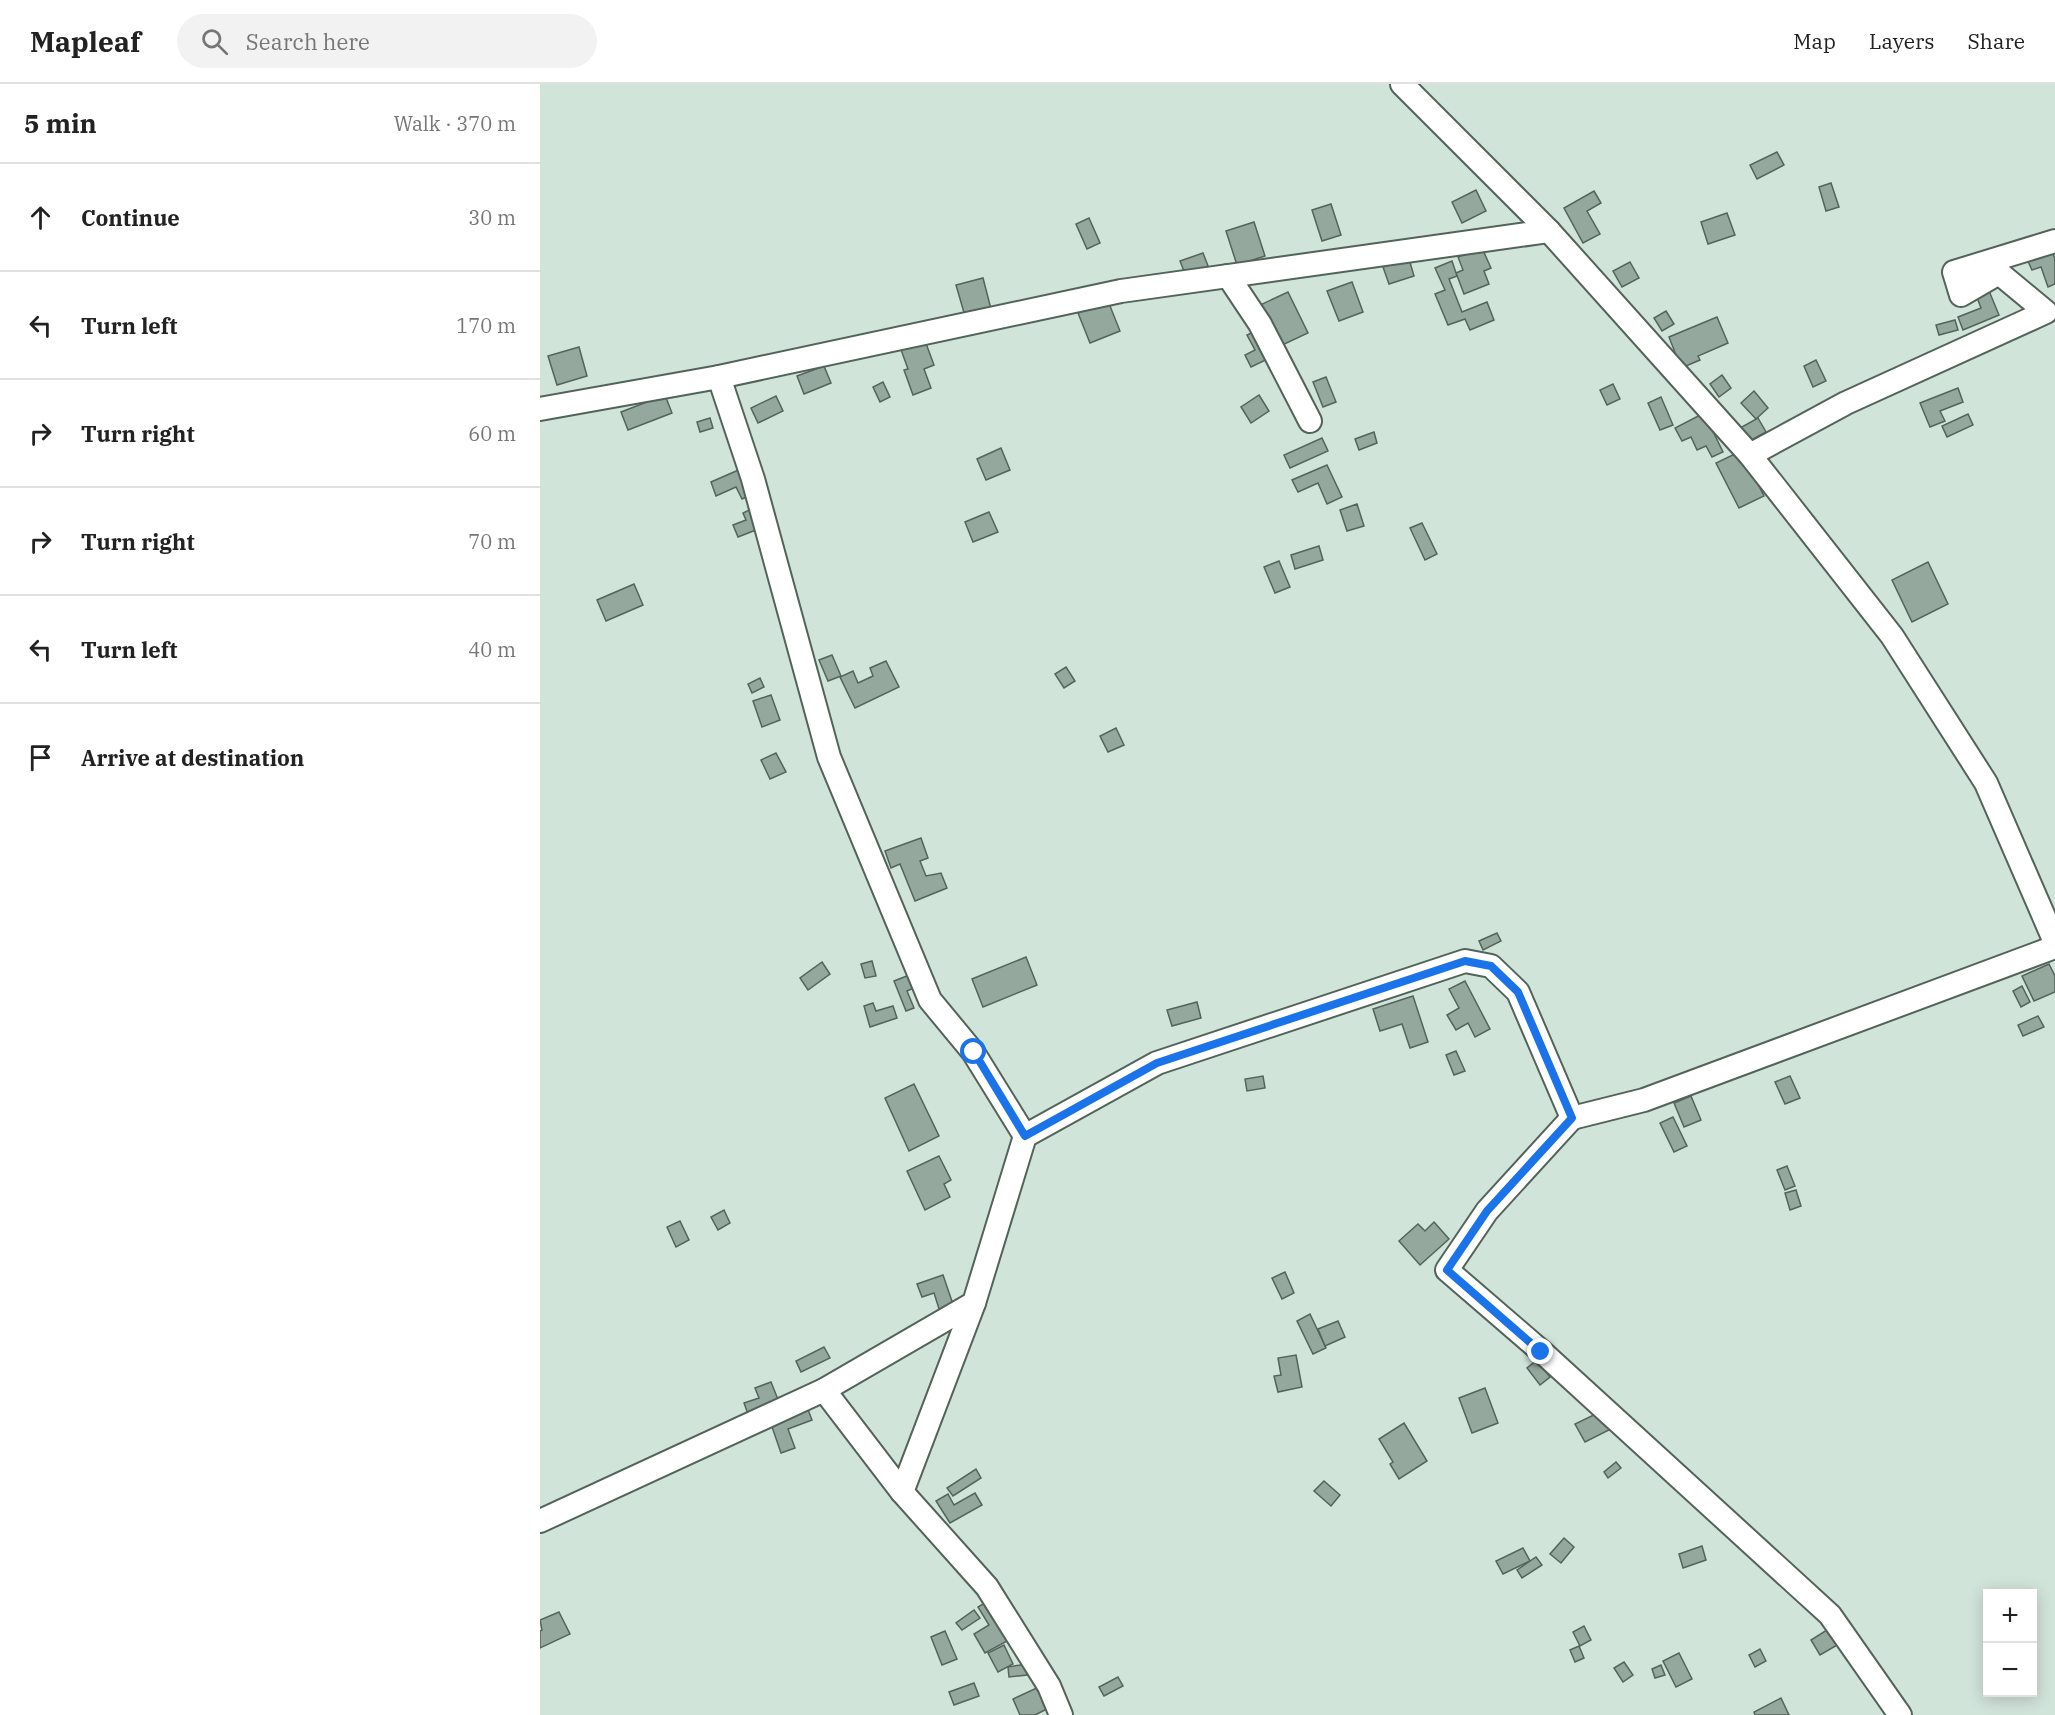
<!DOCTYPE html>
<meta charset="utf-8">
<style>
:root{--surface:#fff;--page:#f2f2f2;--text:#222;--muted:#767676;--line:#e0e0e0}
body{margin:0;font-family:"IBM Plex Serif",serif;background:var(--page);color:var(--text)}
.controls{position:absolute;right:18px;bottom:18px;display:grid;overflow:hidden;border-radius:0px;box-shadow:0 3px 15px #0003}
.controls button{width:54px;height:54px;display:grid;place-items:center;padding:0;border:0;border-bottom:2px solid var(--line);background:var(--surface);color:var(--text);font:30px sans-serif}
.stop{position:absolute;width:18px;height:18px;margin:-14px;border:4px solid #1a73e8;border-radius:50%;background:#fff}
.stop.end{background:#1a73e8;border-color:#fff;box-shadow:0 2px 6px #0008}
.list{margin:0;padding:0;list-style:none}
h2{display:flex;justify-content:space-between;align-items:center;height:78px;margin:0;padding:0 24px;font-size:26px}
h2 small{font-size:20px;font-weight:400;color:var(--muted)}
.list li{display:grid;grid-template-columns:39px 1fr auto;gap:18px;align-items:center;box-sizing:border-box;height:108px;padding:0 24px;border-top:2px solid var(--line)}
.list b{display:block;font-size:22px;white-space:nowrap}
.list em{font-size:20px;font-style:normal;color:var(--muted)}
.icon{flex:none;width:33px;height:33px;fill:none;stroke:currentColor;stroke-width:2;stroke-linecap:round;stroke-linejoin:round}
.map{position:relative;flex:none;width:1515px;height:1631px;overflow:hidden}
header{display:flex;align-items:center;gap:36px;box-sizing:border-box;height:84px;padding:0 30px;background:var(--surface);border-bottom:2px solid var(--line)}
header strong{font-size:28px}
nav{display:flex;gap:33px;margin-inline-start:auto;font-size:21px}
.search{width:420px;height:54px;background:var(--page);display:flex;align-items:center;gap:15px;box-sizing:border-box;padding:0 21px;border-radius:33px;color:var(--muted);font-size:22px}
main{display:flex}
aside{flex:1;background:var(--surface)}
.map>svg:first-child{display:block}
.building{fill:#95a89e;stroke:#53645b;stroke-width:1.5}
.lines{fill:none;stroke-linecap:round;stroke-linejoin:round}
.minor-casing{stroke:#52635a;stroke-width:26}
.minor{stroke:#fff;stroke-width:22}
.route{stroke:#1a73e8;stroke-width:8}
</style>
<header>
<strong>Mapleaf</strong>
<div class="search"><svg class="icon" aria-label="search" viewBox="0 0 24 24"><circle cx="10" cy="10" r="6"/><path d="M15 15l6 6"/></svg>Search here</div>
<nav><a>Map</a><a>Layers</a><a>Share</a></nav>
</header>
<main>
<aside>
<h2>5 min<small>Walk · 370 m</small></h2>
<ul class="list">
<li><svg class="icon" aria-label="ahead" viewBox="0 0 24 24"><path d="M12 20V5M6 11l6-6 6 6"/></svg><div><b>Continue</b></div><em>30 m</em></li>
<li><svg class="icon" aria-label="left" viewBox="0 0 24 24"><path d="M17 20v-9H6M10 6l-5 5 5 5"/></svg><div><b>Turn left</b></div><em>170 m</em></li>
<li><svg class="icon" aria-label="right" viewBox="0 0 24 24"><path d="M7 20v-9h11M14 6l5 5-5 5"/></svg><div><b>Turn right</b></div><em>60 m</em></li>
<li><svg class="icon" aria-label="right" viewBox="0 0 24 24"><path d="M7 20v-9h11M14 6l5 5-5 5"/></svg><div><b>Turn right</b></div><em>70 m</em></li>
<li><svg class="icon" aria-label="left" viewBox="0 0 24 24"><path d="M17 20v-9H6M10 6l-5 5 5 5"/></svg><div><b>Turn left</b></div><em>40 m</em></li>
<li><svg class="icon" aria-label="arrive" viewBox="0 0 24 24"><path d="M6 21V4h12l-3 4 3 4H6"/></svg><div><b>Arrive at destination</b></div></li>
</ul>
</aside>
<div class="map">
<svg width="1515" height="1631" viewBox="0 0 1515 1631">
<rect width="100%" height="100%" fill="#d1e4da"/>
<!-- building -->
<g class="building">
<path d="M 1237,68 L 1244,81 L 1217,95 L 1210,81 Z"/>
<path d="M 1291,99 L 1299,123 L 1286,127 L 1279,103 Z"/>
<path d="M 936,106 L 946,127 L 922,139 L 912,118 Z"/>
<path d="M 1054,107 L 1061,119 L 1047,127 L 1060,150 L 1043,159 L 1024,124 Z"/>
<path d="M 791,120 L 801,151 L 782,157 L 772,126 Z"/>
<path d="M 1187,129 L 1195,151 L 1168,160 L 1161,138 Z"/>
<path d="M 549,134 L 560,159 L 547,165 L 536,140 Z"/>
<path d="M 714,138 L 725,172 L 697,181 L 686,147 Z"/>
<path d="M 942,164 L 951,184 L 944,187 L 949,200 L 924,210 L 916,189 L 923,186 L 918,173 Z"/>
<path d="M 1511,164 L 1515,175 L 1515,200 L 1508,203 L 1501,183 L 1492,186 L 1486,173 Z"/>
<path d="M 663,169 L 670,187 L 647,195 L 640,177 Z"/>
<path d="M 869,175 L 874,192 L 849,200 L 843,183 Z"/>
<path d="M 912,177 L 917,192 L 909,195 L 922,228 L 947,218 L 954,236 L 930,246 L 925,235 L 908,241 L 895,210 L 905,206 L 895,184 Z"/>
<path d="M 1090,178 L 1099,194 L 1082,203 L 1073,187 Z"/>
<path d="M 443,194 L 451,225 L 425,232 L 416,201 Z"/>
<path d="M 812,198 L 823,228 L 799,237 L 787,207 Z"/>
<path d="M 1447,202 L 1459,231 L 1423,246 L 1418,233 L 1441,224 L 1435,208 Z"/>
<path d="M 748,208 L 768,249 L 738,263 L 718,222 Z"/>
<path d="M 568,217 L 580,247 L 550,259 L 538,229 Z"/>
<path d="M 1126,227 L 1134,240 L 1122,247 L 1114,234 Z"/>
<path d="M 1177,233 L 1188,259 L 1158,272 L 1160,276 L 1141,284 L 1129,253 Z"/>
<path d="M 1415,236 L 1418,246 L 1399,251 L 1396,241 Z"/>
<path d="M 719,245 L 732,273 L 711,283 L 705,271 L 715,266 L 707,251 Z"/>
<path d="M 384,254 L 394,281 L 384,285 L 391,304 L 373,311 L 364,286 L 368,285 L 360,263 Z"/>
<path d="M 39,263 L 47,292 L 17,301 L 8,272 Z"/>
<path d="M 1276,276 L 1286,297 L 1273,303 L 1264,282 Z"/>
<path d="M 284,282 L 291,299 L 264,310 L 257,292 Z"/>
<path d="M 1182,291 L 1191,304 L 1179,313 L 1170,300 Z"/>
<path d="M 786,293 L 796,318 L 783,323 L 773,298 Z"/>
<path d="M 343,298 L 350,313 L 340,318 L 333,303 Z"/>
<path d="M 1073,300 L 1080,315 L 1067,321 L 1060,306 Z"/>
<path d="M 1418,304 L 1423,318 L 1400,327 L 1405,337 L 1390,343 L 1380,319 Z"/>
<path d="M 1214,307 L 1228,324 L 1216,335 L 1201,319 Z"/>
<path d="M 125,311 L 132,329 L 88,346 L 81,328 Z"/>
<path d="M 719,311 L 729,327 L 711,339 L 701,323 Z"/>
<path d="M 236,312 L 243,327 L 218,339 L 211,324 Z"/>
<path d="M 1121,313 L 1133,341 L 1120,346 L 1108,319 Z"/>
<path d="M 1164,329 L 1183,368 L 1172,373 L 1166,362 L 1157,366 L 1151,353 L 1142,357 L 1135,344 Z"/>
<path d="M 1428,330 L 1433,341 L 1407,353 L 1402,342 Z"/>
<path d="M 170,334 L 173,344 L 160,348 L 157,338 Z"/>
<path d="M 1218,334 L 1226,348 L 1208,358 L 1200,344 Z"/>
<path d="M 834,348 L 837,359 L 819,366 L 815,355 Z"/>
<path d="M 782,354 L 788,367 L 750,384 L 744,371 Z"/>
<path d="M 461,364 L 470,386 L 446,396 L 437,375 Z"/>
<path d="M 1201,367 L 1224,412 L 1199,424 L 1176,379 Z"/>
<path d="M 787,381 L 802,413 L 787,420 L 778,399 L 758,408 L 752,396 Z"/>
<path d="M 203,384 L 213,410 L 202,415 L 196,403 L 176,412 L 171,398 Z"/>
<path d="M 817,420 L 824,442 L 807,447 L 800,426 Z"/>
<path d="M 213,424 L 221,444 L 198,453 L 193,441 L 206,436 L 203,429 Z"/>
<path d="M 449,428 L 458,448 L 433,458 L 425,438 Z"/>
<path d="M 882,439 L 897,470 L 885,476 L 870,444 Z"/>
<path d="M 779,462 L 783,476 L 755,485 L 751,471 Z"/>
<path d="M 739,477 L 750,503 L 735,509 L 724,483 Z"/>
<path d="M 1388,478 L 1408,520 L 1372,538 L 1352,496 Z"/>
<path d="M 94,500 L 103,521 L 66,537 L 57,516 Z"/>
<path d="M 292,571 L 301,592 L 288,597 L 279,576 Z"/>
<path d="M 346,577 L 359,603 L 315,624 L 300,593 L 313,587 L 318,599 L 333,592 L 330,584 Z"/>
<path d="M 526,583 L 535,597 L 524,604 L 515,590 Z"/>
<path d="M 220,594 L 224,603 L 212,609 L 208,600 Z"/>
<path d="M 231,611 L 240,636 L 222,643 L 213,617 Z"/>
<path d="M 576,644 L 584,661 L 568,668 L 560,652 Z"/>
<path d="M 236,669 L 246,688 L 230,695 L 221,676 Z"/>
<path d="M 381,754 L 388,774 L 380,777 L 386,792 L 401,789 L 407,804 L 375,817 L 360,780 L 351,784 L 345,767 Z"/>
<path d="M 957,849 L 961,857 L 943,866 L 939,857 Z"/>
<path d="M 486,873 L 497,901 L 443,923 L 432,895 Z"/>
<path d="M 332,877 L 336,892 L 325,894 L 321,880 Z"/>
<path d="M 282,878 L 290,890 L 268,906 L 260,894 Z"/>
<path d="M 1509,880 L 1515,892 L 1515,908 L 1494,917 L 1482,892 Z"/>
<path d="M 377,888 L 382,900 L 367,907 L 374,924 L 366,927 L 354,897 Z"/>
<path d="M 925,897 L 950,945 L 935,953 L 928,939 L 916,946 L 907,931 L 919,924 L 909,905 Z"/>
<path d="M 1482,902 L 1490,918 L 1481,923 L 1473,907 Z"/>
<path d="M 873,912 L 888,958 L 870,964 L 862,940 L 840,947 L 833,925 Z"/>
<path d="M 657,918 L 661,934 L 632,942 L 627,926 Z"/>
<path d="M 333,919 L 336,927 L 353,922 L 357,934 L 330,943 L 324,922 Z"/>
<path d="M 1498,932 L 1504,943 L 1483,952 L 1478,941 Z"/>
<path d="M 916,967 L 925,987 L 914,991 L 906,971 Z"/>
<path d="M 723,992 L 725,1004 L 707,1007 L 705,995 Z"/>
<path d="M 1250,992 L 1260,1014 L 1245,1020 L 1235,998 Z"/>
<path d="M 374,1000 L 399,1052 L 369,1067 L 345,1014 Z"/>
<path d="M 1151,1012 L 1161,1036 L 1144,1043 L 1134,1019 Z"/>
<path d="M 1133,1033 L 1147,1062 L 1134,1068 L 1120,1039 Z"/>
<path d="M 399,1072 L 411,1096 L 404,1100 L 410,1113 L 385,1126 L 367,1087 Z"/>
<path d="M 1247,1082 L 1255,1102 L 1245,1106 L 1237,1086 Z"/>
<path d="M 1256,1106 L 1261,1122 L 1250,1126 L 1245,1109 Z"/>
<path d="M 184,1126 L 190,1139 L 178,1146 L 171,1133 Z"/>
<path d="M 140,1137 L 149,1156 L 136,1163 L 127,1143 Z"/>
<path d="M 894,1138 L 909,1155 L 880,1181 L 859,1157 L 878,1140 L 885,1147 Z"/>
<path d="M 745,1188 L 754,1209 L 742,1215 L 732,1194 Z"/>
<path d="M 403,1191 L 415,1226 L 401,1231 L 394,1209 L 382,1213 L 377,1200 Z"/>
<path d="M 770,1230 L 786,1264 L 773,1270 L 757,1237 Z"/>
<path d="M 798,1237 L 805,1253 L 785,1262 L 778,1245 Z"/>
<path d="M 284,1263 L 290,1274 L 261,1288 L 256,1277 Z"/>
<path d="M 756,1271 L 762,1303 L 738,1308 L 734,1292 L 741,1291 L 738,1274 Z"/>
<path d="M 997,1276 L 1010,1293 L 1000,1301 L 987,1284 Z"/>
<path d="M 231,1298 L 239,1318 L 208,1330 L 204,1319 L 219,1314 L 215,1304 Z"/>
<path d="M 945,1304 L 958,1339 L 932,1349 L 919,1314 Z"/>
<path d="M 267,1323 L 272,1336 L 248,1345 L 255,1364 L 241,1369 L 230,1337 Z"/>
<path d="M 1064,1326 L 1073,1344 L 1045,1358 L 1035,1340 Z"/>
<path d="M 864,1339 L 887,1377 L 859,1395 L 850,1380 L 853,1378 L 839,1355 Z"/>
<path d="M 1076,1378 L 1081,1384 L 1068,1394 L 1064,1388 Z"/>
<path d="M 436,1385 L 441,1394 L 413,1412 L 407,1404 Z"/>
<path d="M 784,1397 L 800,1411 L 791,1422 L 774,1407 Z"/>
<path d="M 435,1409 L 442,1421 L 410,1439 L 396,1417 L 408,1410 L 414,1421 Z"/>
<path d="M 1024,1454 L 1034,1463 L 1021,1479 L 1010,1470 Z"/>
<path d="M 1162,1462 L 1166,1476 L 1143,1484 L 1139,1470 Z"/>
<path d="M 983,1464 L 990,1477 L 963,1490 L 956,1477 Z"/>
<path d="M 996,1473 L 1002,1481 L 982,1494 L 977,1486 Z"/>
<path d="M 448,1517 L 469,1556 L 445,1569 L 434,1550 L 449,1541 L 438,1523 Z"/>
<path d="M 434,1526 L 440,1534 L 422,1546 L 416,1539 Z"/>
<path d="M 19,1528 L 30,1550 L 0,1564 L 0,1547 L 2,1546 L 0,1536 Z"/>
<path d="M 1044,1542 L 1051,1556 L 1040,1562 L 1033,1548 Z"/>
<path d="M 1290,1544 L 1299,1560 L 1280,1571 L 1271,1556 Z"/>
<path d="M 405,1547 L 417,1575 L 402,1581 L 391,1553 Z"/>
<path d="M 464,1561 L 473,1580 L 458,1588 L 448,1569 Z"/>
<path d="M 1039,1562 L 1044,1574 L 1035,1578 L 1030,1566 Z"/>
<path d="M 1220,1565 L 1226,1577 L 1215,1583 L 1209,1571 Z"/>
<path d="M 1139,1569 L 1152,1595 L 1136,1603 L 1123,1577 Z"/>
<path d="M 1084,1578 L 1093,1591 L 1083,1598 L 1074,1584 Z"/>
<path d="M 486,1580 L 487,1591 L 469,1593 L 468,1583 Z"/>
<path d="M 1121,1581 L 1125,1591 L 1115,1594 L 1112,1585 Z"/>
<path d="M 578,1593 L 583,1602 L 564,1612 L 559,1603 Z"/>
<path d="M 434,1599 L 439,1612 L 414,1621 L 409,1608 Z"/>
<path d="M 501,1602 L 511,1623 L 495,1631 L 480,1631 L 473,1615 Z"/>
<path d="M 1241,1614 L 1249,1631 L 1215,1631 L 1214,1628 Z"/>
</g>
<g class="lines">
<defs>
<g id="minor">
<path d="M 862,0 L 1009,147 L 1210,371 L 1352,552 L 1446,699 L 1515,858"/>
<path d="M 688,192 L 720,240 L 770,337"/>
<path d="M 179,293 L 213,395 L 289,673 L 390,916 L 433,968 L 485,1052"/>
<path d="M 0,325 L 179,293 L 581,207 L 1009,147"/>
<path d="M 1210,371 L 1306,319 L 1506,228 L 1459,189 L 1421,211 L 1414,188 L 1515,157"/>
<path d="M 1032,1034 L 947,1127 L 907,1186 L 1001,1267 L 1290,1531 L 1360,1631"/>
<path d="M 284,1306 L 362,1408 L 447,1503 L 509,1602 L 521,1631"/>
<path d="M 362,1408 L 434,1219"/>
<path d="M 0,1437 L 284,1306 L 434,1219 L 485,1052 L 617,979 L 925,877 L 951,882 L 978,908 L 1032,1034 L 1104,1016 L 1515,863"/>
</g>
</defs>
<!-- minor casing -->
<use href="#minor" class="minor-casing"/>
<!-- minor -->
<use href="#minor" class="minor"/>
</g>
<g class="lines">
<!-- route -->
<path class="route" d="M 434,968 L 485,1052 L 617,979 L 925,877 L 951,882 L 978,908 L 1032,1034 L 947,1127 L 907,1186 L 1001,1268"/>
</g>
</svg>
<div class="controls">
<button>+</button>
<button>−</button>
</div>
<div class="stop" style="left:434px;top:968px"></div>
<div class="stop end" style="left:1001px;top:1268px"></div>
</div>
</main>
